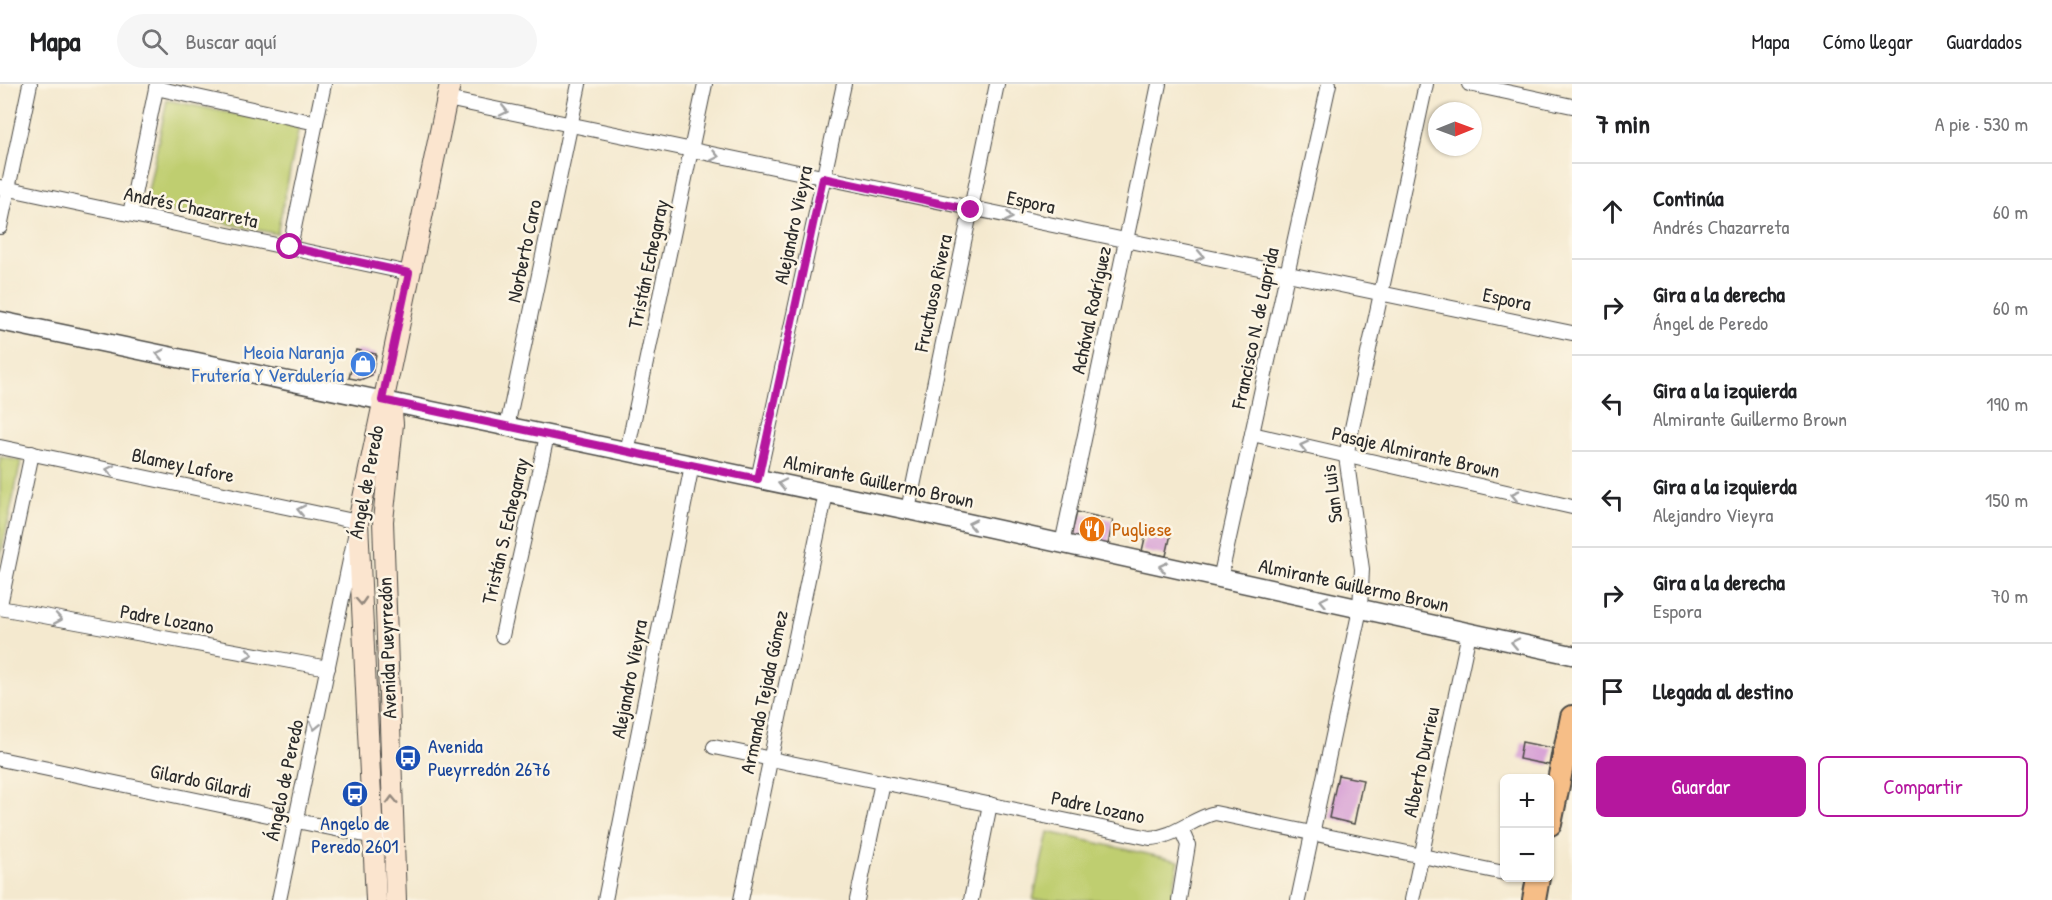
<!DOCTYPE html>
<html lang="es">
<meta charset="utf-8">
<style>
:root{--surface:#fff;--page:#f6f6f6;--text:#202124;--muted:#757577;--line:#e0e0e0;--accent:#b5179e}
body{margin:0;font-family:"Patrick Hand",sans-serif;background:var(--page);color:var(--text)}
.controls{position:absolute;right:18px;bottom:18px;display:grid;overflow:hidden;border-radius:9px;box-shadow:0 2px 4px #0004}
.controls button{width:54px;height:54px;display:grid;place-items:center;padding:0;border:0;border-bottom:2px solid var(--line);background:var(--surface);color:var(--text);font:30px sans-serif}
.compass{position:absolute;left:1428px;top:18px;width:54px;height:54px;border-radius:50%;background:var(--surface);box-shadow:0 2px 4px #0004;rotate:89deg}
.stop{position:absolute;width:18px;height:18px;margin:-14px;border:4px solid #b5179e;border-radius:50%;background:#fff}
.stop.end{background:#b5179e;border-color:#fff;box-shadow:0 2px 6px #0008}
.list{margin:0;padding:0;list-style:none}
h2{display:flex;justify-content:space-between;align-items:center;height:78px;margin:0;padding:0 24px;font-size:26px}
h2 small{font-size:20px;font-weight:400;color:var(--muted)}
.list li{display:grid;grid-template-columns:39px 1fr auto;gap:18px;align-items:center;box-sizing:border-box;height:96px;padding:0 24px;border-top:2px solid var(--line)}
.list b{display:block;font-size:22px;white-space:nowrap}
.list p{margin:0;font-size:20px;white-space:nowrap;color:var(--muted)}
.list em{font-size:20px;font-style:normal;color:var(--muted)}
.actions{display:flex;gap:12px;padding:18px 24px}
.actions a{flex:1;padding:14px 0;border:2px solid var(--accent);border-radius:9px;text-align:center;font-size:21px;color:var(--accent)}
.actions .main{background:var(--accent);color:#fff}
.icon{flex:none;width:33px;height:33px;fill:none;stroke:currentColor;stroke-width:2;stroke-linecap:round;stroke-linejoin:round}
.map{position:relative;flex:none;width:1572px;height:816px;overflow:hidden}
header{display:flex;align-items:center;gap:36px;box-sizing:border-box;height:84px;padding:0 30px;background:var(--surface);border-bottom:2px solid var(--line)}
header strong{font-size:28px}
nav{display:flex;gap:33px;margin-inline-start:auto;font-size:21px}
.search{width:420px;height:54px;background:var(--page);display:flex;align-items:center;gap:15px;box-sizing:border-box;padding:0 21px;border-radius:33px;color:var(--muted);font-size:22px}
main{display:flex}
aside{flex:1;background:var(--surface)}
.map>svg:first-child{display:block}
.green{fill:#bfce70;stroke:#757c4e;stroke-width:1.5}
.building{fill:#d49ad4}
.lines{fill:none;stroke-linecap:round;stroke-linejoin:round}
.minor-casing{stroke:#494844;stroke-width:16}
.tertiary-casing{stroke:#494844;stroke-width:21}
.secondary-casing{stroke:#494844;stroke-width:22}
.primary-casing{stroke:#494844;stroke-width:26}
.minor{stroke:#fff;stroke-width:14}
.tertiary{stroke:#fff;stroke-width:18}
.secondary{stroke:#fbe5cf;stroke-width:20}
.primary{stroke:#f6be87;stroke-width:22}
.oneway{stroke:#a0a0a0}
.oneway2{stroke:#93887d}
.route{stroke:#b5179e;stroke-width:8}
.labels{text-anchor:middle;stroke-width:5;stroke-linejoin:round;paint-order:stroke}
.street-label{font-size:20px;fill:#2b2b2b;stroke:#fcf5e5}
.shop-label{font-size:20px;fill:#366cbe;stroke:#fcf5e5;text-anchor:end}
.food-label{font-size:20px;fill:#c56008;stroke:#fcf5e5;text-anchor:start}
.transit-label{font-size:20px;fill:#164399;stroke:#fcf5e5;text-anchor:start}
</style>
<header>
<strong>Mapa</strong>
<div class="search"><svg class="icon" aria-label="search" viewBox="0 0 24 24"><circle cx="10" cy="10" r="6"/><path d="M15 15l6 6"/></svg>Buscar aquí</div>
<nav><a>Mapa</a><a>Cómo llegar</a><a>Guardados</a></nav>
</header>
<main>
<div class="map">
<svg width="1572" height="816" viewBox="0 0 1572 816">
<rect width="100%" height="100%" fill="#fcf5e5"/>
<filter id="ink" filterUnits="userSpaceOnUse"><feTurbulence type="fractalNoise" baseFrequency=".0167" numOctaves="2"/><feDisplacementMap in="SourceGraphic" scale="12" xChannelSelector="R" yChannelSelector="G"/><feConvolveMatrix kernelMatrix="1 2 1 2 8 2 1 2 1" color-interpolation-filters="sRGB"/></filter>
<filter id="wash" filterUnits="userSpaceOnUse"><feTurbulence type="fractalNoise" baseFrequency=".008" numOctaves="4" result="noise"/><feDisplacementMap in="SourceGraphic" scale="24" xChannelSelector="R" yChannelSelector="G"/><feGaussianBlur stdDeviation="1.35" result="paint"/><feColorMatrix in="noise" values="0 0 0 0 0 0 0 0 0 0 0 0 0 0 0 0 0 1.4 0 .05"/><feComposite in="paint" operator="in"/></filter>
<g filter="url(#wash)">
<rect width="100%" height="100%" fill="#f4e9cf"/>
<!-- green -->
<g class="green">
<path d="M 167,16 L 299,43 L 277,150 L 145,122 Z"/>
<path d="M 0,373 L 21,377 L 0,476 Z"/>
<path d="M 1048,748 L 1179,777 L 1171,816 L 1033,816 Z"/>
</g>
<g id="blocks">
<!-- building -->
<g class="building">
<path d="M 356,266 L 376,270 L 372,291 L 360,296 L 349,294 Z"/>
<path d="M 1077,428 L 1113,436 L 1108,461 L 1071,453 Z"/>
<path d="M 1147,445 L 1171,450 L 1166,472 L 1142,467 Z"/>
<path d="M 1522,658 L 1552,664 L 1549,681 L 1519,675 Z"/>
<path d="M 1338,691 L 1363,696 L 1354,740 L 1329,734 Z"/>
</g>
</g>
</g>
<g filter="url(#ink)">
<use href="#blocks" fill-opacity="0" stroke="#494844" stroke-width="1.5"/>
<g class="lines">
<defs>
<g id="minor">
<path d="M 1469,0 L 1572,22"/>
<path d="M 156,4 L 316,39"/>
<path d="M 447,15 L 1572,249"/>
<path d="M 0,103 L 409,189"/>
<path d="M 130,130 L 157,0"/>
<path d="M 0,143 L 30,0"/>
<path d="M 290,163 L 324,0"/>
<path d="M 507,343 L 579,0"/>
<path d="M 1252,350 L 1572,423"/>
<path d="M 0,363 L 358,438 L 279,816"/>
<path d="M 627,368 L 705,0"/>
<path d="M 758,395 L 844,0"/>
<path d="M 908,426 L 997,0"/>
<path d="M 1062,460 L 1159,0"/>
<path d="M 1220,495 L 1329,0"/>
<path d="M 0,521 L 32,369"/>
<path d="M 0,524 L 328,584"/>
<path d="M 502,552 L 547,352"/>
<path d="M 714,663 L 1150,754 C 1175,753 1191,735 1215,729 L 1504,789"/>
<path d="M 0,675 L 379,754"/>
<path d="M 605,816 L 692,381"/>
<path d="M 741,816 L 826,409"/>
<path d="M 857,816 L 882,698"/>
<path d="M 971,816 L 990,720"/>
<path d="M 1179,816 L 1188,761 L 1181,745"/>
<path d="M 1298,816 L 1360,525 L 1362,485 L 1346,372 L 1426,0"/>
<path d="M 1412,816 L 1469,549"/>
</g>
<path id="tertiary" d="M 0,237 L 908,426 L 1572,571"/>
<g id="secondary">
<path d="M 382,316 L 392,328 L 393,340 L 383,437 L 396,816"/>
<path d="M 376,816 L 358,438 L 450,0"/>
</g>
<g id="primary">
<path d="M 1550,740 L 1572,633"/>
<path d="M 1534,816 L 1538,794"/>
</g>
</defs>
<!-- minor casing -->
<use href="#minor" class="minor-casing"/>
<!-- tertiary casing -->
<use href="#tertiary" class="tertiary-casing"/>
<!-- secondary casing -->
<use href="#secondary" class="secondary-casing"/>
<!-- primary casing -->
<use href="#primary" class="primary-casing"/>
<!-- minor -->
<use href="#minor" class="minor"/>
<!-- tertiary -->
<use href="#tertiary" class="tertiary"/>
<!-- secondary -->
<use href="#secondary" class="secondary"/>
<!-- primary -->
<use href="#primary" class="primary"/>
</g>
<!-- one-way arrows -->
<defs><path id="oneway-chevron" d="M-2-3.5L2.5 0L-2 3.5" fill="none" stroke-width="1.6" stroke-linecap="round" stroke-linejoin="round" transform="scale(1.5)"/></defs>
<g class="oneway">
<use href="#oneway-chevron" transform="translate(504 27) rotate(12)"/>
<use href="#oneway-chevron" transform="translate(715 72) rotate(12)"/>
<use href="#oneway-chevron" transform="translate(1009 133) rotate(12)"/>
<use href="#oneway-chevron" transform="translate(1200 172) rotate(11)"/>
<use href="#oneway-chevron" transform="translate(160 270) rotate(-168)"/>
<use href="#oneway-chevron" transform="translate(1304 362) rotate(-167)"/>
<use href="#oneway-chevron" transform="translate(110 386) rotate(-168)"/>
<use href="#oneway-chevron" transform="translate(782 400) rotate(-168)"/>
<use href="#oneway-chevron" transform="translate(1515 411) rotate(-167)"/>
<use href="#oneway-chevron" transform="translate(301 426) rotate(-168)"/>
<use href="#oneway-chevron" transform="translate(972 440) rotate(-168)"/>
<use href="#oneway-chevron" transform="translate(1163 483) rotate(-167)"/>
<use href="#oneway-chevron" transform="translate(1324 517) rotate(-168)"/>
<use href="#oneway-chevron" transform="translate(58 535) rotate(10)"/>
<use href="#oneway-chevron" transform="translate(1515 559) rotate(-168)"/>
<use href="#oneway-chevron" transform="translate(249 570) rotate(10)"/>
<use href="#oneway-chevron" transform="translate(315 642) rotate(102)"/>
</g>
<g class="oneway2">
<use href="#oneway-chevron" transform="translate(361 517) rotate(87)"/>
<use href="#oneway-chevron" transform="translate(392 716) rotate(-92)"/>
</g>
</g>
<g class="lines" filter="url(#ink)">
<!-- route -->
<path class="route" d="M 290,163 L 409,189 L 382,316 L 758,395 L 823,94 L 971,126"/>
</g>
<!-- icons -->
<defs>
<symbol id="shop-disc" viewBox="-11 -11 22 22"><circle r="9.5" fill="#3f7fe0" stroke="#fcf5e5"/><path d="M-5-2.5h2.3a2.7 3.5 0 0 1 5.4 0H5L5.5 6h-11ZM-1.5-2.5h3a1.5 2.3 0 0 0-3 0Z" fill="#fff"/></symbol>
<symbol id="restaurant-disc" viewBox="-11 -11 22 22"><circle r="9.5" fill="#e8710a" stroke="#fcf5e5"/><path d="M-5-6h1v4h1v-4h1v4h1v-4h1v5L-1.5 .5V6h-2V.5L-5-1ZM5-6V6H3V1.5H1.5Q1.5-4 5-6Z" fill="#fff"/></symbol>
<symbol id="bus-disc" viewBox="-11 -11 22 22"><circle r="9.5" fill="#1a4fb4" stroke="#fcf5e5"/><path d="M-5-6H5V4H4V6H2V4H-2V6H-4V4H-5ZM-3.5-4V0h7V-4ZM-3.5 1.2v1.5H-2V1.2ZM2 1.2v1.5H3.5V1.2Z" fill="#fff"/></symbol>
</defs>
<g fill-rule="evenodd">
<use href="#shop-disc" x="348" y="265" width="30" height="30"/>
<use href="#restaurant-disc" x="1077" y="430" width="30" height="30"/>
<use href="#bus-disc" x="393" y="659" width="30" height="30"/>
<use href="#bus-disc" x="340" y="695" width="30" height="30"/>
</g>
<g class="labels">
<!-- street labels -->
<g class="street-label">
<text transform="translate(1031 118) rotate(12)" y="7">Espora</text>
<text transform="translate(191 123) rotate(12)" y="7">Andrés Chazarreta</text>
<text transform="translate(793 141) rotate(-78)" y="7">Alejandro Vieyra</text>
<text transform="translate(524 167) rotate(-78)" y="7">Norberto Caro</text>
<text transform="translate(648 180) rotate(-78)" y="7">Tristán Echegaray</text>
<text transform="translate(933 209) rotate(-78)" y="7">Fructuoso Rivera</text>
<text transform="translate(1507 215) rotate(12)" y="7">Espora</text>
<text transform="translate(1091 226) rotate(-78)" y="7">Achával Rodríguez</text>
<text transform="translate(1255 244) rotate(-78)" y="7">Francisco N. de Laprida</text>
<text transform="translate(1416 368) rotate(13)" y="7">Pasaje Almirante Brown</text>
<text transform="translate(183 381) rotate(12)" y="7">Blamey Lafore</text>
<text transform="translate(879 397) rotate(12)" y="7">Almirante Guillermo Brown</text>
<text transform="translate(366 398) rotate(-79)" y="7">Ángel de Peredo</text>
<text transform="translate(1332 410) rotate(-97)" y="7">San Luis</text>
<text transform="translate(505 447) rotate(-77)" y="7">Tristán S. Echegaray</text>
<text transform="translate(1354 501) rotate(12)" y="7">Almirante Guillermo Brown</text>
<text transform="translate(167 535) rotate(10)" y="7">Padre Lozano</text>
<text transform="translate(387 564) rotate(-92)" y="7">Avenida Pueyrredón</text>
<text transform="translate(629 595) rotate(-79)" y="7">Alejandro Vieyra</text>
<text transform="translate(764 608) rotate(-78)" y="7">Armando Tejada Gómez</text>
<text transform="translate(1421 678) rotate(-78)" y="7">Alberto Durrieu</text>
<text transform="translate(284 696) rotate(-78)" y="7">Ángelo de Peredo</text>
<text transform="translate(201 697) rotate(12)" y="7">Gilardo Gilardi</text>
<text transform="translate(1098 723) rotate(12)" y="7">Padre Lozano</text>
</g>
<!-- shop labels -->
<g class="shop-label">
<text x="344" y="275">Meoia Naranja<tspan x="344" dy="23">Frutería Y Verdulería</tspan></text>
</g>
<!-- food labels -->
<g class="food-label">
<text x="1112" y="452">Pugliese</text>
</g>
<!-- transit labels -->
<g class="transit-label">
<text x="428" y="669">Avenida<tspan x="428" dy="23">Pueyrredón 2676</tspan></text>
<text x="355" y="746" text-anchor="middle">Angelo de<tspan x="355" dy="23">Peredo 2601</tspan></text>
</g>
</g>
</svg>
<div class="controls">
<button>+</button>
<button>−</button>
</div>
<svg class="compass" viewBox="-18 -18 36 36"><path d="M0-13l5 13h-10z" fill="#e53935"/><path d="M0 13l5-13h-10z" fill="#757577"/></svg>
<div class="stop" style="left:290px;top:163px"></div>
<div class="stop end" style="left:971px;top:126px"></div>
</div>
<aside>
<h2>7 min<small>A pie · 530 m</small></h2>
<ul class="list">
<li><svg class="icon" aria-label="ahead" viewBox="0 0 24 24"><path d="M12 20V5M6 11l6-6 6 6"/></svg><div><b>Continúa</b><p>Andrés Chazarreta</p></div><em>60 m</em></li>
<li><svg class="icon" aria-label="right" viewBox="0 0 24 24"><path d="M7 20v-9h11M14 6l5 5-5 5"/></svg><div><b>Gira a la derecha</b><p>Ángel de Peredo</p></div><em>60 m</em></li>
<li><svg class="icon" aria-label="left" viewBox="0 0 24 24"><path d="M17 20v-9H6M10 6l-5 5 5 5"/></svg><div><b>Gira a la izquierda</b><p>Almirante Guillermo Brown</p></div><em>190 m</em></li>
<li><svg class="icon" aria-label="left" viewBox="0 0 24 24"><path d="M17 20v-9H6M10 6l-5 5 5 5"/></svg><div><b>Gira a la izquierda</b><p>Alejandro Vieyra</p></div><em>150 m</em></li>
<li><svg class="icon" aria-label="right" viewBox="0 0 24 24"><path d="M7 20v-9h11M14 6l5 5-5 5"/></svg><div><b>Gira a la derecha</b><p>Espora</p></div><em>70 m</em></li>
<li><svg class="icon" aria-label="arrive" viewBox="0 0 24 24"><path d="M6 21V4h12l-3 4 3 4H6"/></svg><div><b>Llegada al destino</b></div></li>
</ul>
<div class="actions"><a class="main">Guardar</a><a>Compartir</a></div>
</aside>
</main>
